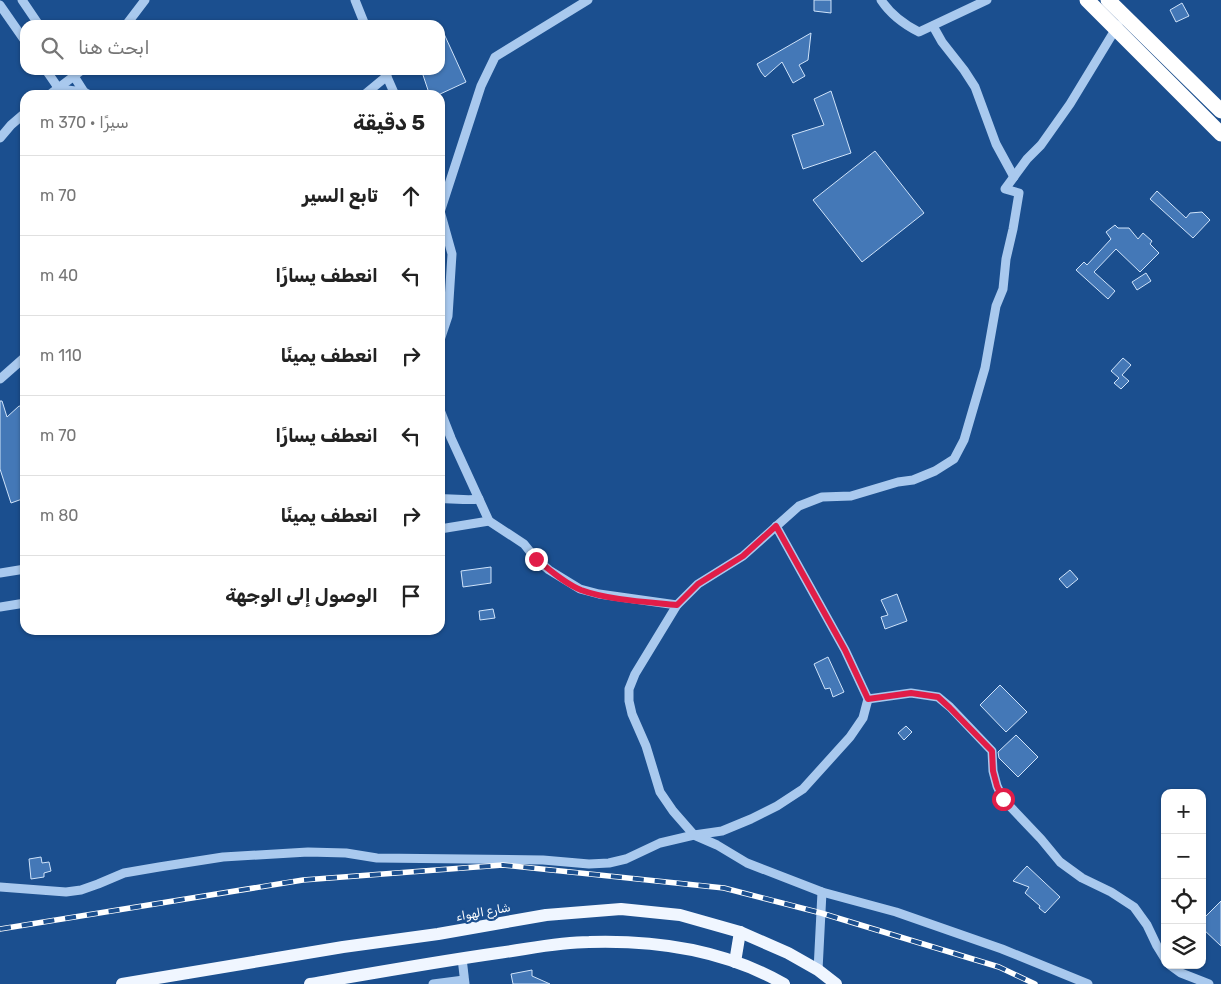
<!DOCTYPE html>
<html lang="ar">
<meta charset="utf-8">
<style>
:root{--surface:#fff;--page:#f2f2f2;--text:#222;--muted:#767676;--line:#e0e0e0}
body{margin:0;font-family:Rubik,"Noto Naskh Arabic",sans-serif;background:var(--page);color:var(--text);direction:rtl}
.controls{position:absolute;right:15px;bottom:15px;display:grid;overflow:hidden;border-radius:10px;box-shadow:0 1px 4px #0004}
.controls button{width:45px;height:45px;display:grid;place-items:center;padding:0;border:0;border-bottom:1px solid var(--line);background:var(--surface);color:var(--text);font:25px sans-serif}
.stop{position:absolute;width:15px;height:15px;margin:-11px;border:4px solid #e11d48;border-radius:50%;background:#fff}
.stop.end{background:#e11d48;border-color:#fff;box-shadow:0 1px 5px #0008}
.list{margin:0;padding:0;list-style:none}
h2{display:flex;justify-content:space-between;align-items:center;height:65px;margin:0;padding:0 20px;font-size:21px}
h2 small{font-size:16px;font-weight:400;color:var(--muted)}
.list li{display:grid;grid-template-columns:32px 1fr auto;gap:15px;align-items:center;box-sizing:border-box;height:80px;padding:0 20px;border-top:1px solid var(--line)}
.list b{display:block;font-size:19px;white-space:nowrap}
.list em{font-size:16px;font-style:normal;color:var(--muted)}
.icon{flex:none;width:28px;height:28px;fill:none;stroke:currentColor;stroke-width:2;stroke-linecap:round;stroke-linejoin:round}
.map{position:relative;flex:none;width:1221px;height:984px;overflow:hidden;direction:ltr}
.search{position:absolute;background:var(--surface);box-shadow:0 1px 4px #0004;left:20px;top:20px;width:425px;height:55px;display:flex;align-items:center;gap:12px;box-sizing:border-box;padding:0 18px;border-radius:15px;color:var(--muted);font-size:19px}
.panel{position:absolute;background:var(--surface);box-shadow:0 1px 4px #0004;left:20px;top:90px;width:425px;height:545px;border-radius:15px;direction:rtl}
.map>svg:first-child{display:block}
.building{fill:#4478b7;stroke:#cfe3fa}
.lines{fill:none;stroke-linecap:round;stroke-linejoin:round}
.minor{stroke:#a9c9ee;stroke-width:9}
.major{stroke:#f0f6ff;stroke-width:12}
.highway{stroke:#fff;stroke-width:15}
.rail-casing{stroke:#fff;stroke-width:5.5}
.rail{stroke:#1b4f8f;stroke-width:4;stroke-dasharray:11;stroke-linecap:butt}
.route{stroke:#e11d48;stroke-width:6}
.labels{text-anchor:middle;stroke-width:4.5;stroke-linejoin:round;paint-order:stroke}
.street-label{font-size:12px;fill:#fff;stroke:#1b4f8f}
</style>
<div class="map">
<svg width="1221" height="984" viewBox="0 0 1221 984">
<rect width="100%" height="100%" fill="#1b4f8f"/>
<!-- building -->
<g class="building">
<path d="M 814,0 L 831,0 L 831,13 L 814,11 Z"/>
<path d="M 1182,3 L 1189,16 L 1176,22 L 1170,10 Z"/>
<path d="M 440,25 L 466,82 L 438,95 L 434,95 L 432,92 L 429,93 L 423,75 L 425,70 L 440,70 Z"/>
<path d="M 811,33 L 808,60 L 799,65 L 805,76 L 793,83 L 782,62 L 765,77 L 761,72 L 757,64 Z"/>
<path d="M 831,91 L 851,153 L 803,169 L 792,135 L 824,125 L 814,99 Z"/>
<path d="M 875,151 L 924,213 L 862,262 L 813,200 Z"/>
<path d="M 1157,191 L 1186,218 L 1190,213 L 1202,212 L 1210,220 L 1193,238 L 1150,199 Z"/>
<path d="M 1115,225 L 1118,228 L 1129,228 L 1138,239 L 1143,233 L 1152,241 L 1150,244 L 1159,253 L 1140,272 L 1116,249 L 1094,272 L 1115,291 L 1108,299 L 1076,270 L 1084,262 L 1087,265 L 1111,239 L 1106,232 Z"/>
<path d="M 1146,273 L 1151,281 L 1137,290 L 1132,282 Z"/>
<path d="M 1123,358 L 1131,365 L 1122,375 L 1129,381 L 1121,389 L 1114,383 L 1119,378 L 1111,371 Z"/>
<path d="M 0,401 L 2,401 L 7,417 L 19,406 L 25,407 L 25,498 L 11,503 L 0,469 Z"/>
<path d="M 491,567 L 491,583 L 463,587 L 461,571 Z"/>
<path d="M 1070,570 L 1078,579 L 1067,588 L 1059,579 Z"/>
<path d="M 897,594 L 907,621 L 885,629 L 881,617 L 888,615 L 881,600 Z"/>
<path d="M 493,609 L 495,618 L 480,620 L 479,611 Z"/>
<path d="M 828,657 L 844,692 L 833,697 L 830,688 L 825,689 L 814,664 Z"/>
<path d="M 1000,685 L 1027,712 L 1006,732 L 980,705 Z"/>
<path d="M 906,726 L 912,732 L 904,740 L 898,733 Z"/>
<path d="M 1016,735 L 1038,757 L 1018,777 L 999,758 L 998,752 Z"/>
<path d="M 41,857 L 42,863 L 49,862 L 51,871 L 44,873 L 44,877 L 31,879 L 29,859 Z"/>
<path d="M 1027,866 L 1060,897 L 1045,913 L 1039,908 L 1040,906 L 1025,893 L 1029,887 L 1013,881 Z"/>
<path d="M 1221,901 L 1221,946 L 1202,928 L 1202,920 Z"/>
<path d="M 532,970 L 532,976 L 550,984 L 513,984 L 511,974 Z"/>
</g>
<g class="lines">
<!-- minor -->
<g class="minor">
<path d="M 22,0 L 39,25"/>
<path d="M 355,0 L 365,25"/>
<path d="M 881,0 C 891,15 903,24 919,32 L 987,0"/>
<path d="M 0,5 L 25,41"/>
<path d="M 126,25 L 145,0"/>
<path d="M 933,26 L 942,42 L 964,70 L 975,87 L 996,144 L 1014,177"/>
<path d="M 46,70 L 59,89 L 84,92 L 90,95"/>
<path d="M 70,70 L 84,92"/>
<path d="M 384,70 L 395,95"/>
<path d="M 49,95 L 82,70"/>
<path d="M 364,95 L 387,76"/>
<path d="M 0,138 L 11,125 L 25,113"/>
<path d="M 440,211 L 452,254 L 448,316 L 440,340"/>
<path d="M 440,212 L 481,86 L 495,57 L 588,0"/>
<path d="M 0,379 L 25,357"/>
<path d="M 440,410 L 451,438 L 489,521 L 524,544 L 536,559 L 549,570 L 580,589 L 599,594 L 677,605"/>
<path d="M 440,499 C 453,498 466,501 479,499"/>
<path d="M 440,529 L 489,521"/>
<path d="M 0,573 L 25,569"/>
<path d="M 0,607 L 25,603"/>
<path d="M 868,699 L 911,693 L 938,697 L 950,707 L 992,751 L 993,771 L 997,786 L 1003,799 L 1041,839 L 1060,862 L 1082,878 L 1111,892 L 1134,907 L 1147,925 L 1157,946 L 1165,959"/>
<path d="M 0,887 L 66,892 L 81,890 L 98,884 L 124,873 L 159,867 L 223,857 L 308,852 L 346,853 L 377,858 L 543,860 L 589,864 L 609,863 L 626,859 L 660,843 L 694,835 L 722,831 L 751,819 L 777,806 L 803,789 L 850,737 L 863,718 L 868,699 L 845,650 L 776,526"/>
<path d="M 462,958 L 465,984"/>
<path d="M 1170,965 L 1181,973 L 1209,984"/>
<path d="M 818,970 L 822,892"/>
<path d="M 433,984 L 464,980"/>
<path d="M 1088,984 L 1002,949 L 896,912 L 822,892 L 747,863 L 717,845 L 694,835 L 673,811 L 660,792 L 646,746 L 632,714 L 629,701 L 629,689 L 635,674 L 677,605 L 698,584 L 743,556 L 799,506 L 822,497 L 851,496 L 898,482 L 913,480 L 935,471 L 954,459 L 964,440 L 985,368 L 996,306 L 1003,289 L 1006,259 L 1013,229 L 1019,193 L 1005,189 L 1027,159 L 1041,145 L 1070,104 L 1118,25"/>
</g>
<!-- major -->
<g class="major">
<path d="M 735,962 L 740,932"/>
<path d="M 122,984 L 343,947 L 438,934 L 546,915 L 621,909 L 680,915 L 740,932 L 788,953 L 818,970 L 836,984"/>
<path d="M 310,984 C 373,973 435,962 498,953 C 528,949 559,942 589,942 C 655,940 725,950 784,984"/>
</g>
<!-- highway -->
<g class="highway">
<path d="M 1087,0 L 1221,134"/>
<path d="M 1108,0 L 1221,111"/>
</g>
<defs>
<path id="rail" d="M 0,929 L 303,880 L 503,865 L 724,888 L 821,913 L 999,967 L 1035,984"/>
</defs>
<!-- rail casing -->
<use href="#rail" class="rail-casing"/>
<!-- rail -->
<use href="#rail" class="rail"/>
</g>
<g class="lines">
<!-- route -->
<path class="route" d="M 536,559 C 550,570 564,583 581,590 C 608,600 648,602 677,605 L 698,584 L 743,556 L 776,526 L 845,650 L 868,699 L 911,693 L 938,697 L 950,708 L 992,751 L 993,771 L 997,786 L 1003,799"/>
</g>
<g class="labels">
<!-- street labels -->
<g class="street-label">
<text transform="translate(483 912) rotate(-10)" y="4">شارع الهواء</text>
</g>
</g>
</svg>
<div class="controls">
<button>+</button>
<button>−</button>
<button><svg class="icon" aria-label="locate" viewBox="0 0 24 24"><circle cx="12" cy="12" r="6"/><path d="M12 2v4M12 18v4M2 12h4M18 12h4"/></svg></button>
<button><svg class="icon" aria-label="layers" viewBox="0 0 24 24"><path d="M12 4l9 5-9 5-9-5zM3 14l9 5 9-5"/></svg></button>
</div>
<div class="stop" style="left:1003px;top:799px"></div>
<div class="stop end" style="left:536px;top:559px"></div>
<div class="search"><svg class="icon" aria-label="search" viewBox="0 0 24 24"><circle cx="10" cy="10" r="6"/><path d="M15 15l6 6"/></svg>ابحث هنا</div>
<section class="panel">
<h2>5 دقيقة<small>سيرًا · 370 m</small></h2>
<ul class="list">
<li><svg class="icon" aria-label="ahead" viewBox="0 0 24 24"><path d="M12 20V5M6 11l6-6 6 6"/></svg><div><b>تابع السير</b></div><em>70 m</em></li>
<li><svg class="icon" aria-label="left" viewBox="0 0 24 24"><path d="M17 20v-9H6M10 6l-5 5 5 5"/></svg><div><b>انعطف يسارًا</b></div><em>40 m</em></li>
<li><svg class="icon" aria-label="right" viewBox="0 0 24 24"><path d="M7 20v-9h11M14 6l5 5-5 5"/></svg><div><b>انعطف يمينًا</b></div><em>110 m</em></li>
<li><svg class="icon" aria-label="left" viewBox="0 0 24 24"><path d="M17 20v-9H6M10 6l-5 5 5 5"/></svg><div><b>انعطف يسارًا</b></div><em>70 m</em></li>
<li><svg class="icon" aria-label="right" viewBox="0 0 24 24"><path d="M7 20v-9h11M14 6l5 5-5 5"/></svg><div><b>انعطف يمينًا</b></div><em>80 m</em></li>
<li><svg class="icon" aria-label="arrive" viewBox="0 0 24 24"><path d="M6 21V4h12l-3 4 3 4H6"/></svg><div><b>الوصول إلى الوجهة</b></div></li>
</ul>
</section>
</div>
